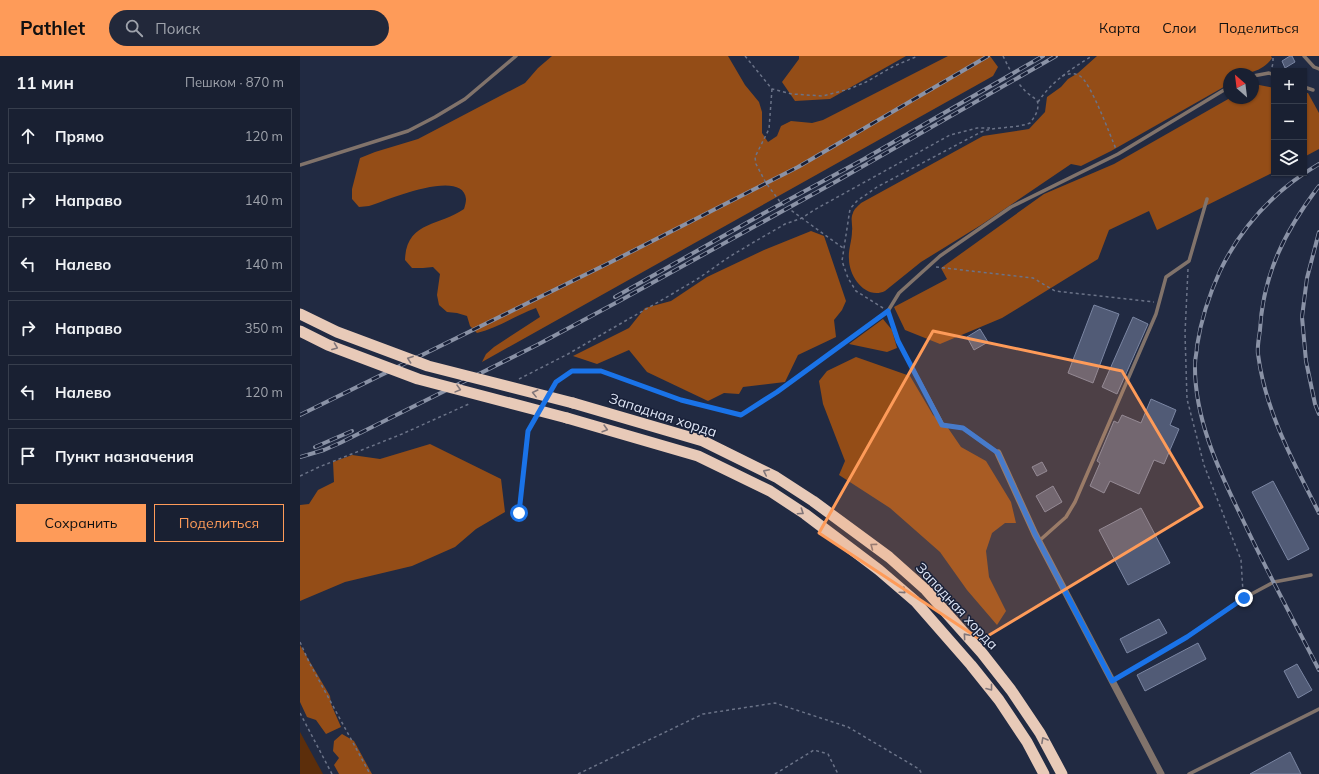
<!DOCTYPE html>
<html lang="ru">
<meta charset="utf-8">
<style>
:root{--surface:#192032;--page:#22283a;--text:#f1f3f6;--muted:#9fa3ac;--line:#373e4d;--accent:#fe9b59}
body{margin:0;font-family:Mulish,sans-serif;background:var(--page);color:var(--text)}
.controls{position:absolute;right:12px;top:12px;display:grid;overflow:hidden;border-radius:0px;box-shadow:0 1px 3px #0004}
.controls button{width:36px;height:36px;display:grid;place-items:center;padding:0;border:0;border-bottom:1px solid var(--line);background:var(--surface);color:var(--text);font:20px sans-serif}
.compass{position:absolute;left:923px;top:12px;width:36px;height:36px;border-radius:50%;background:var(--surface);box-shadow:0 1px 3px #0004;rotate:332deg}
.stop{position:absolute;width:12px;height:12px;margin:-9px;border:3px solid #1a73e8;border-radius:50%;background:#fff}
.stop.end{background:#1a73e8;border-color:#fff;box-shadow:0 1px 4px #0008}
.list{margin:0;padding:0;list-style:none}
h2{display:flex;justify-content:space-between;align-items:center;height:52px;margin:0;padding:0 16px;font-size:17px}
h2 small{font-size:13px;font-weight:400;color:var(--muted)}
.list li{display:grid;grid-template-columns:26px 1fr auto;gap:12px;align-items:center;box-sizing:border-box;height:56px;margin:0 8px 8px;padding:0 8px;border:1px solid var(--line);border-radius:0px}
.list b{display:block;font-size:15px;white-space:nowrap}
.list em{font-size:13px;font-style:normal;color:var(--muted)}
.actions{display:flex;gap:8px;padding:12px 16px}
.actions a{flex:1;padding:9px 0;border:1px solid var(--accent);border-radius:0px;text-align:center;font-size:14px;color:var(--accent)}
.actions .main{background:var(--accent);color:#111}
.icon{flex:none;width:22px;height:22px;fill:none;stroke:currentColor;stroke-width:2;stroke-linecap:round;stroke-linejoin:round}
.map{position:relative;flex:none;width:1019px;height:718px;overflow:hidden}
header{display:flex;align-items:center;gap:24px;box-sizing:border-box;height:56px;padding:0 20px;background:var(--accent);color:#111}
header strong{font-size:19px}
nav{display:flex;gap:22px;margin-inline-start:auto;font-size:14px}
.search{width:280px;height:36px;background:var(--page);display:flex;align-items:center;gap:10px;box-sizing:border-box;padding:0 14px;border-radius:22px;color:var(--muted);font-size:15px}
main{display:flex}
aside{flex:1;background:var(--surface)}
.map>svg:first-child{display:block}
.green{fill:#5c2e0b}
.forest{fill:#944d17}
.building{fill:#515b76;stroke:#7b86a3}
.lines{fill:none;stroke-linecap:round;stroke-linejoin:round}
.path{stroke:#6b7388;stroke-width:1.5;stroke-dasharray:3 3;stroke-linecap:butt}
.service{stroke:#81736b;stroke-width:3.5}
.minor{stroke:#81736b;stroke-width:7}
.trunk{stroke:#e8cab8;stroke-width:11}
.rail-casing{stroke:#8a92a6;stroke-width:4}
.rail{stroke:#182038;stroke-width:2.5;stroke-dasharray:8;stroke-linecap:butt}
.trunk-bridge{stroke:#e8cab8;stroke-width:11}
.oneway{stroke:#807578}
.route{stroke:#1a73e8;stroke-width:5}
.marked{fill:#fe9b59;fill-opacity:0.2;stroke:#fe9b59;stroke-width:3;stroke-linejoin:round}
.labels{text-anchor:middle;stroke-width:3;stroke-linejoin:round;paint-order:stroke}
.street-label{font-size:14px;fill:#dee5f5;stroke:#182038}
</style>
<header>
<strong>Pathlet</strong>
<div class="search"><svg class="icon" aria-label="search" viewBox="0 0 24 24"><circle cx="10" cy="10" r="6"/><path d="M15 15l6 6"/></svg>Поиск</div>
<nav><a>Карта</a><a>Слои</a><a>Поделиться</a></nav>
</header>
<main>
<aside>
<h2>11 мин<small>Пешком · 870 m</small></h2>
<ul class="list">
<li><svg class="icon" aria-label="ahead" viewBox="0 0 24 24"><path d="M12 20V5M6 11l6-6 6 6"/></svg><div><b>Прямо</b></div><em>120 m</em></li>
<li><svg class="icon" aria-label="right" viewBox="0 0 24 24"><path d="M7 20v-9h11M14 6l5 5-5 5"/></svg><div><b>Направо</b></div><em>140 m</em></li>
<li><svg class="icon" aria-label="left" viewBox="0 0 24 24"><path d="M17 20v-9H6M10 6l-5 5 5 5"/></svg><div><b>Налево</b></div><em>140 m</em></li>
<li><svg class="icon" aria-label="right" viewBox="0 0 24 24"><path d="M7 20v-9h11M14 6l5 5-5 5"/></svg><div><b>Направо</b></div><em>350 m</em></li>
<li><svg class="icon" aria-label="left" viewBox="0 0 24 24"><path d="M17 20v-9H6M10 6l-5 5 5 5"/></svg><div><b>Налево</b></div><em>120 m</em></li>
<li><svg class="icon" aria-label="arrive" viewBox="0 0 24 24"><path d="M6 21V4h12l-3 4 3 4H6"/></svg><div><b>Пункт назначения</b></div></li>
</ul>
<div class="actions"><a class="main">Сохранить</a><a>Поделиться</a></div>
</aside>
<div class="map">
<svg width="1019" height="718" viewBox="0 0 1019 718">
<rect width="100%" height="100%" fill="#212a42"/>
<!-- green -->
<path class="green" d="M 0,676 L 23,718 L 0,718 Z"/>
<!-- forest -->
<g class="forest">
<path d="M 252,0 L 428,0 L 445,29 L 459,46 L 462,56 L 462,77 L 468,86 L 477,80 L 481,70 L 491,65 L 512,67 L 523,64 L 648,0 L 690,0 L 698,11 L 693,20 L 182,306 L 186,298 L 194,291 L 240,261 L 236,252 C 216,259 198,272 177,277 L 170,270 L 167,260 L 157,257 L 147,256 L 139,249 L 137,239 L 140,218 L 133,211 L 123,212 L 112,212 L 105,204 C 106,165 140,170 164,153 C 165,150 166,146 166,143 C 163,111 85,145 69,150 L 59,151 L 52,143 L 52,133 L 60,102 L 75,96 L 118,83 L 225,27 L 238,12 Z"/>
<path d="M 499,0 L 606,0 L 530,43 L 495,45 L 482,26 L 499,3 Z"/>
<path d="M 797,0 L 971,0 L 972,2 C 962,17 945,18 929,18 L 929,28 L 811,95 L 781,110 L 771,108 L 681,169 L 621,206 L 585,235 C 566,244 549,221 549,203 C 548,194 552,185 552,175 C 553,169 550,163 553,157 C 554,153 558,150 561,147 L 683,80 L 729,73 L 745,56 L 747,41 L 761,31 L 768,23 L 778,17 Z"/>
<path d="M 954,28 L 974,32 L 974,116 L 857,174 L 849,155 L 809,174 L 798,203 L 702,262 L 640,288 L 605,274 L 594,251 L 647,223 L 641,212 L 744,138 L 814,108 L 930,42 L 953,42 L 953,29 Z"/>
<path d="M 1004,37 L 1008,37 L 1019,57 L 1019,93 L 1004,101 Z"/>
<path d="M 511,175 L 524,180 L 546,245 L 542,254 L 534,264 L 536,281 L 498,299 L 485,326 L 443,331 L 439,338 L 424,337 L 408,345 L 347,316 L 329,294 L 297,308 L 273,300 L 329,272 L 345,252 L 371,245 L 407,221 L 464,194 Z"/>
<path d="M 583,263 L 592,274 L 597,292 L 587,296 L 549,288 Z"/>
<path d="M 556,301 L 610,320 L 633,359 L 648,372 L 661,391 L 686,405 L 711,446 L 716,467 L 705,467 L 692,477 L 686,495 L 689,521 L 706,555 L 697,569 L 667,534 L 640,496 L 590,452 L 539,419 L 545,405 L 523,348 L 519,325 L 527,315 Z"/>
<path d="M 130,388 L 201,423 L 205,456 L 176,473 L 155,491 L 112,510 L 45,526 L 0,545 L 0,449 L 9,448 L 18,434 L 34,426 L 33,406 L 52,399 L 80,403 Z"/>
<path d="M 0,589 L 30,640 L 31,648 L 41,671 L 26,678 L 16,664 L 7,661 L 0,646 Z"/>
<path d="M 42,678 L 54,685 L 72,718 L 39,718 L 34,709 L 39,702 L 33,695 L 34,685 Z"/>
</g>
<!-- building -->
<g class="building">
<path d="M 990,0 L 992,0 L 995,6 L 985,12 L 982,5 Z"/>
<path d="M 794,249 L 819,258 L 793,327 L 768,317 Z"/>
<path d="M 833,261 L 848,268 L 817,338 L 802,331 Z"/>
<path d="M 680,273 L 688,286 L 674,294 L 667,281 Z"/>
<path d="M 851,343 L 876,354 L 870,369 L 879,373 L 864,408 L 854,404 L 839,438 L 810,425 L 804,437 L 790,430 L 800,407 L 797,405 L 814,365 L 818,367 L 822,359 L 841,367 Z"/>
<path d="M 742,406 L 747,415 L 737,420 L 732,411 Z"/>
<path d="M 973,425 L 1009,493 L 988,504 L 952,436 Z"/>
<path d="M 753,430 L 762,446 L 745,456 L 736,440 Z"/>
<path d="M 841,452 L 870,507 L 828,529 L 799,474 Z"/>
<path d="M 859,563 L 867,577 L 827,597 L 820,583 Z"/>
<path d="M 898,587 L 906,603 L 845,635 L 837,619 Z"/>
<path d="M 997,608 L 1012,634 L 998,642 L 984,615 Z"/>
<path d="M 990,696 L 1001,718 L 950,718 Z"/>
</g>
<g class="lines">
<!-- path -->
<g class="path">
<path d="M 445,0 L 472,33 L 492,38 L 523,40 L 549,33 L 566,26 L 594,10 L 618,0"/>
<path d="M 703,0 L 710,14"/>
<path d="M 972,11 L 973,7 L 973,0"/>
<path d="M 762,20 C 768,18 774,16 780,20 C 791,27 810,79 816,93"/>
<path d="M 472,33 L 469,73 L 455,101 L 456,108 L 466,127 L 481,147 L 543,192"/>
<path d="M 738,46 C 752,25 771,13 792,0"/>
<path d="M 636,211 L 733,222 L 755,235 L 854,246"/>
<path d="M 888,213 L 885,277 L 887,343 L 904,409 L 941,504 L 943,536"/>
<path d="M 583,252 L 556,235 L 548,222 L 542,205 L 550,153 L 557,145 L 577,131 L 681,76 C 697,70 714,73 730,67 C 735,60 740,54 737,44 L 726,36 L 719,28"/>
<path d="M 219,323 L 268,298 L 372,238 L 399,222 L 429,201 L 454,186 L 485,168 L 502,162 L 514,154 L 650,79 L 677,72 L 690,72"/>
<path d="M 253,332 L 256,326 L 272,315 L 301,315 L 381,344 L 441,359 L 477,336 L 583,258"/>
<path d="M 0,420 L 19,411 L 102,378 L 171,347"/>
<path d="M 219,457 L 228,375 L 235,363"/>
<path d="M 0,586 L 9,606 L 70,718"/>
<path d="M 0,657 L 32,718"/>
<path d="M 278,718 L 403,658 L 475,647 L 548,671 L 619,713 L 622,718"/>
<path d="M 475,718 L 514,694 L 528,698 L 538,718"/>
</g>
<!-- service -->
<g class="service">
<path d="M 1004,0 L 1014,11 L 1019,13"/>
<path d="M 953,20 L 969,17 L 974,19"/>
<path d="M 1004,31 L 1013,34"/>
<path d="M 0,109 L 108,75 L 135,61 L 165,43 L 216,0"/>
<path d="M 698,397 L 663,372 L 643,369 L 598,285 L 588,255 L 599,237 L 640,200 L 711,151 L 818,98 L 929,31"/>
<path d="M 739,485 L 766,461 L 775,446 L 856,258 L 866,221 L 889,205 L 907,143"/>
<path d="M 812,625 L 887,581 L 944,542 L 974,526 L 1011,519"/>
<path d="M 889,718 L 1019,653"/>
</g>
<!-- minor -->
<path class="minor" d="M 698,397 L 735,478 L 861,718"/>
<!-- trunk -->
<g class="trunk">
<path d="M 273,347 L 403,385 L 476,421 L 513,445 L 589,501 L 626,534 L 682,597 L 711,634 L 740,677 L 762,718"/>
<path d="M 267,362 L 398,400 L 470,435 L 505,458 L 579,514 L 615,545 L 671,609 L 699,644 L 727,686 L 744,718"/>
</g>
<defs>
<g id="rail">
<path d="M 1019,108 C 975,134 942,169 920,215 C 909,239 901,264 897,290 C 897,296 895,302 895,308 C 894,361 918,413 941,460 C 965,512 993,563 1019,614"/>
<path d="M 1019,130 C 985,175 963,218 960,274 C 959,282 957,291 958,298 C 965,355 994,407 1019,457"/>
<path d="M 1019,176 L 1007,222 L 1002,261 L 1006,305 L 1015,348 L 1019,358"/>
<path d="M 315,241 L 466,156 L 564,103 L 743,0"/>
<path d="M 0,359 L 311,206 L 498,111 L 688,0"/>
<path d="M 15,391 L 52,375"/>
<path d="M 0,401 L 24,394 L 40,387 L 237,289 L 323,243 L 537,125 L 756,0"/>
</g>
</defs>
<!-- rail casing -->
<use href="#rail" class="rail-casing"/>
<!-- rail -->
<use href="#rail" class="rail"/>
<!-- trunk-bridge -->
<g class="trunk-bridge">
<path d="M 0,258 L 37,276 L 128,310 L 273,347"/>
<path d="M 0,275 L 28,289 L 118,323 L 267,362"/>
</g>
</g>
<!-- one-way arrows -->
<defs><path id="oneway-chevron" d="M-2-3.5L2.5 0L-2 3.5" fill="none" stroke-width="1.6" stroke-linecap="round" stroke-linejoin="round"/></defs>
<g class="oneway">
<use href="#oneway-chevron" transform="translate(35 291) rotate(21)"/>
<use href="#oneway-chevron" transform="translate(110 303) rotate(-160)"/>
<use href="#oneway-chevron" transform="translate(158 333) rotate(15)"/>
<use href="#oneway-chevron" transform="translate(235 337) rotate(-166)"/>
<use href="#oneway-chevron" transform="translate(305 373) rotate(16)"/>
<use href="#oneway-chevron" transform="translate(466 416) rotate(-154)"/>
<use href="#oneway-chevron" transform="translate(501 456) rotate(34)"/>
<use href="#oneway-chevron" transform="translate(573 490) rotate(-143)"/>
<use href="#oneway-chevron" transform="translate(603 535) rotate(42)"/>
<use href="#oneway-chevron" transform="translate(666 580) rotate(-131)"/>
<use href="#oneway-chevron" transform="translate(690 632) rotate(52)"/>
<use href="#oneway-chevron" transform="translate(744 684) rotate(-119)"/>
</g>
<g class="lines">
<!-- route -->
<path class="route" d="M 219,457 L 228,375 L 256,326 L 272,315 L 301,315 L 381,344 L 441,359 L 477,336 L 588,255 L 598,285 L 642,369 L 663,372 L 698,397 L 735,478 L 812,625 L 887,581 L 944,542"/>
</g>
<!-- marked area -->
<path class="marked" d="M 633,275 L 822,315 L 902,451 L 681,584 L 519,477 Z"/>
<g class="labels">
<!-- street labels -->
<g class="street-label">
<text transform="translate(363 359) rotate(18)" y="5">Западная хорда</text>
<text transform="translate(657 550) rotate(47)" y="5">Западная хорда</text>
</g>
</g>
</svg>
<div class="controls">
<button>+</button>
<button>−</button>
<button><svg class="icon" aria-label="layers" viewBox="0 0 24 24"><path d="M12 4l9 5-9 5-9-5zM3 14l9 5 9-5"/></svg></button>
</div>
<svg class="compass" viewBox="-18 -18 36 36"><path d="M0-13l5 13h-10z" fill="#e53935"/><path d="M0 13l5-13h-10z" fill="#9fa3ac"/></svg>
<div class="stop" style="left:219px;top:457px"></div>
<div class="stop end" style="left:944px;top:542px"></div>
</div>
</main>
